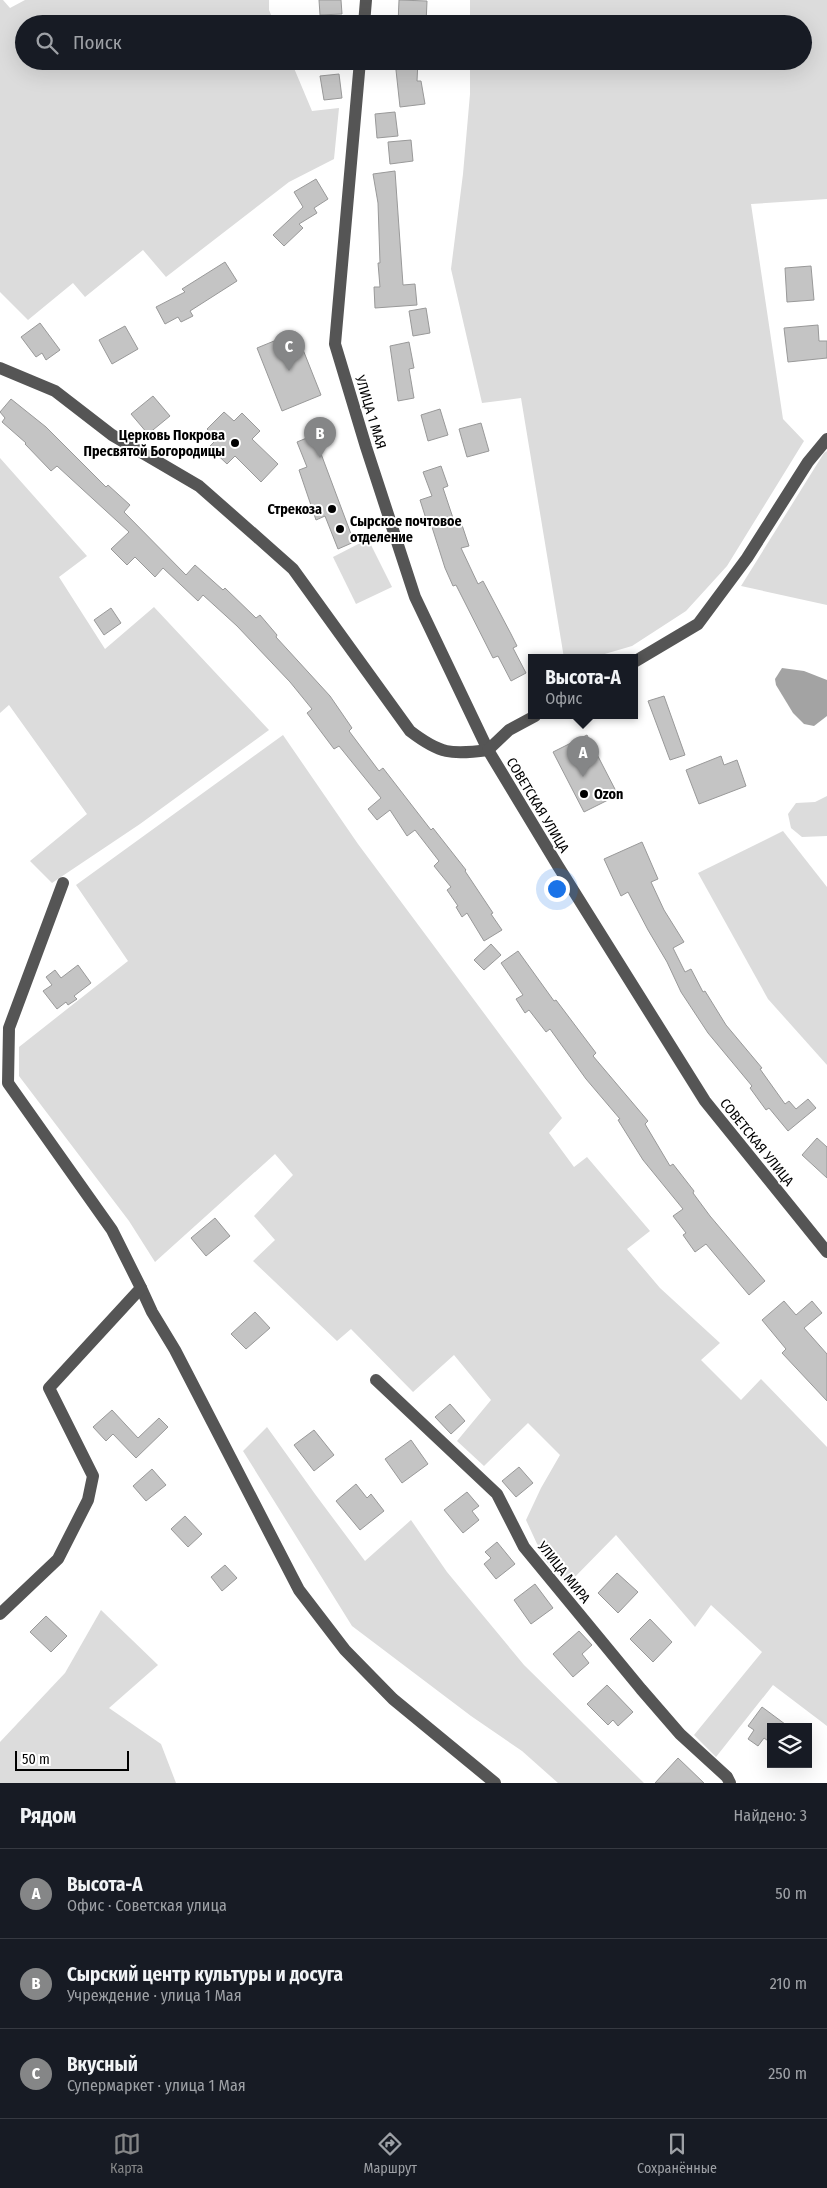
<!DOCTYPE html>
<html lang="ru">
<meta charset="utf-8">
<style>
:root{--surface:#171b24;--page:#20242c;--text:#f1f3f6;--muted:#9ea1a6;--line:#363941;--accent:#858687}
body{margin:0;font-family:"Fira Sans Condensed",sans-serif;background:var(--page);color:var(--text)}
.controls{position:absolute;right:15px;bottom:15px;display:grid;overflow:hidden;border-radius:0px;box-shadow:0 5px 20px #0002}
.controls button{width:45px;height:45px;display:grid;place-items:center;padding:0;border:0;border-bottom:1px solid var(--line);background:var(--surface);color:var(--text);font:25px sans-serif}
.scale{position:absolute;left:15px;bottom:12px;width:114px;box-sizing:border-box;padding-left:5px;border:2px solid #000;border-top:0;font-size:14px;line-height:18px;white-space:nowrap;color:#000;-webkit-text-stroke:4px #fff;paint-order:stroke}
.you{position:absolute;left:556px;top:888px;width:18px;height:18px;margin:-12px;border:4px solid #fff;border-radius:50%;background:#1a73e8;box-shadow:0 0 0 8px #1a73e833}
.badge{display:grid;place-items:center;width:32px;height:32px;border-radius:50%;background:var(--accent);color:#fff;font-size:16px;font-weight:700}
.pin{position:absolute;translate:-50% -41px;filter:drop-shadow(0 1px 2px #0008)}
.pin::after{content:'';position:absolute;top:26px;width:18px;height:15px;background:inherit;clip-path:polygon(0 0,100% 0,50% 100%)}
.popup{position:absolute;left:528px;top:654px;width:110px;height:65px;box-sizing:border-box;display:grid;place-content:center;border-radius:0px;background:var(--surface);filter:drop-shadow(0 1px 4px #0005);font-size:16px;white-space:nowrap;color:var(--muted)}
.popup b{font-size:19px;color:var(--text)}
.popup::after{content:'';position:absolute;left:50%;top:100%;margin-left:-10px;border:10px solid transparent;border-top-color:var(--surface)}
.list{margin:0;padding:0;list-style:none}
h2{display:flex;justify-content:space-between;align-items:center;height:65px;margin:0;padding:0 20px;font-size:21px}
h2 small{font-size:16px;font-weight:400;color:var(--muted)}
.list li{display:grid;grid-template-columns:32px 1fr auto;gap:15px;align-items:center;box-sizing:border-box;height:90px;padding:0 20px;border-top:1px solid var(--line)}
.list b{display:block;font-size:19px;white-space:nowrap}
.list p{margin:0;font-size:16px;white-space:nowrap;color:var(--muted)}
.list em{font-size:16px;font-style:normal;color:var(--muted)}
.icon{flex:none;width:28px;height:28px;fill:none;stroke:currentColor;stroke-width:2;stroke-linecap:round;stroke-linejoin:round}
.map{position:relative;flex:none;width:827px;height:1783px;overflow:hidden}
.search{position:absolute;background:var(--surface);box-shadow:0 5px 20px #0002;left:15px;right:15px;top:15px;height:55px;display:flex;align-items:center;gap:12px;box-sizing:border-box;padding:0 18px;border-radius:28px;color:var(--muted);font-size:19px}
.sheet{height:335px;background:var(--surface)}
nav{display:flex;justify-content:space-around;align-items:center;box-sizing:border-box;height:70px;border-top:1px solid var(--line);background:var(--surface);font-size:14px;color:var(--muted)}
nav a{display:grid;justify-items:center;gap:2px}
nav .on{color:var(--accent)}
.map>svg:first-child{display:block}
.green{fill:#dcdcdc}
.water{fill:#a3a3a3}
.building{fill:#c4c4c4;stroke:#999}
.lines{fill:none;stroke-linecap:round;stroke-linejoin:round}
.minor{stroke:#555;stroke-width:12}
.poi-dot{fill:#000;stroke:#fff;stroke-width:2}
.labels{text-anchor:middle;stroke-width:4;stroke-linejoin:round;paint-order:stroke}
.street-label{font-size:14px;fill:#000;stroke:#fff}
.poi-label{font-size:14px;font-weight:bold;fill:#000;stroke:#fff;text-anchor:end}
</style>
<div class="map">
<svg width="827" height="1783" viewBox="0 0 827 1783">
<rect width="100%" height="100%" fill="#fff"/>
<!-- green -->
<g class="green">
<path d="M 0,0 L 3,0 L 10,8 L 25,0 L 269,0 L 269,10 L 275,24 L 24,24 L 24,61 L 291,61 L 312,111 L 339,108 L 334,159 L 289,182 L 166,277 L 143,250 L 85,297 L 73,283 L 28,320 L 0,292 Z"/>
<path d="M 470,0 L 827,0 L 827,199 L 751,204 L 783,419 L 804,441 L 727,566 L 686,611 L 632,646 L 591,658 L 564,658 L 521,398 L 482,403 L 451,269 L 463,174 L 470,94 L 470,61 L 803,61 L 803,24 L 470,24 Z"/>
<path d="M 827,451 L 827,605 L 741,586 L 824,453 Z"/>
<path d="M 0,458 L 87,556 L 59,577 L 105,649 L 154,607 L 269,730 L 140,824 L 52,883 L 30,861 L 87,814 L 9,705 L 0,713 Z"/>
<path d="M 368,539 L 392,587 L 356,604 L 333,557 Z"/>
<path d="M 283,735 L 358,844 L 562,1118 L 549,1133 L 574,1167 L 587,1157 L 650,1231 L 627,1249 L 660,1288 L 720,1343 L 701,1360 L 741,1400 L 761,1379 L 827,1447 L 827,1726 L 773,1685 L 716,1757 L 694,1735 L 762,1652 L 711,1605 L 695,1627 L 616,1535 L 567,1585 L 544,1559 L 526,1520 L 541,1488 L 560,1455 L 528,1423 L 484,1466 L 457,1441 L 491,1400 L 454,1355 L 413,1392 L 351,1329 L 337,1341 L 253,1261 L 275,1240 L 254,1216 L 293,1175 L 275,1154 L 155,1262 L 129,1221 L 19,1076 L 19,1047 L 128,961 L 76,885 Z"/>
<path d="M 827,796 L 827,836 L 802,837 L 791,828 L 788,814 L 796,803 L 815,802 Z"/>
<path d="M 783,831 L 827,887 L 827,1065 L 768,999 L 698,873 Z"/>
<path d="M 267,1427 L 315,1494 L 365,1561 L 411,1520 L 447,1572 L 524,1665 L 644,1783 L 558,1783 L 522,1751 L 471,1716 L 352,1626 L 243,1451 Z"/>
<path d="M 101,1610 L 158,1665 L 109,1708 L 161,1744 L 176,1783 L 0,1783 L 0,1742 L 65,1673 Z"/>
</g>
<!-- water -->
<path class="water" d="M 782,668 L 804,671 L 827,680 L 827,716 L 814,726 L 804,724 L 793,713 L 776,685 L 775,679 Z"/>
<!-- building -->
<g class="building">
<path d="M 319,0 L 341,0 L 342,14 L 320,15 Z"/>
<path d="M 399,0 L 427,1 L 426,24 L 398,24 Z"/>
<path d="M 395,61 L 418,61 L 417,81 L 421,81 L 425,104 L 400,107 Z"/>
<path d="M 339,74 L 342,98 L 324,100 L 320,76 Z"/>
<path d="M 395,112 L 398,136 L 377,138 L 375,114 Z"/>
<path d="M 411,140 L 413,161 L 390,164 L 388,142 Z"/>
<path d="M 395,171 L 403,285 L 415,284 L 417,305 L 375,308 L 374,287 L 380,287 L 378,263 L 380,263 L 378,203 L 373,174 Z"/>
<path d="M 316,179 L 328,199 L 314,208 L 317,213 L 299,224 L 303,228 L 284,246 L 273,235 L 303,207 L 294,192 Z"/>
<path d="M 225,262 L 237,281 L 190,311 L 193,316 L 181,322 L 178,317 L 165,324 L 156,307 L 185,292 L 182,289 Z"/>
<path d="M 811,266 L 814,300 L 787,302 L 785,268 Z"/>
<path d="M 426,308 L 430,333 L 413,336 L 409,311 Z"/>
<path d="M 40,323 L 60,350 L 46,360 L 42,353 L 36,357 L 21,337 Z"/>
<path d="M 818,325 L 819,341 L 827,341 L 827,358 L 788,362 L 784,328 Z"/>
<path d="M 125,326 L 138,349 L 112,364 L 99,340 Z"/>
<path d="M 296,332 L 321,395 L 282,411 L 257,348 Z"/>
<path d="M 409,342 L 414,368 L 409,369 L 414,398 L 398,401 L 390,346 Z"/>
<path d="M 153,396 L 170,416 L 148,434 L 131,414 Z"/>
<path d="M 11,399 L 46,427 L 106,487 L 108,485 L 130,505 L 124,512 L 186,575 L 195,565 L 223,590 L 225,588 L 256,618 L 260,615 L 277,635 L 276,637 L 330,696 L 352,728 L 349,731 L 379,771 L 383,768 L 431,830 L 433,828 L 466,870 L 465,871 L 493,913 L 491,914 L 502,930 L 484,941 L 467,913 L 462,917 L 456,907 L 458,906 L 447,890 L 451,887 L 434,866 L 439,861 L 415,830 L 407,836 L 390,810 L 377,820 L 368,809 L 381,798 L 339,746 L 334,749 L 307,713 L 312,709 L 290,682 L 237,626 L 203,595 L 198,601 L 163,568 L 155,577 L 135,557 L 127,565 L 111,549 L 129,532 L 57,466 L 51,471 L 25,444 L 26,443 L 2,422 L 5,418 L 0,412 Z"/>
<path d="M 440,409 L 448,435 L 428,441 L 421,415 Z"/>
<path d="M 224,412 L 234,421 L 242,413 L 260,431 L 252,439 L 278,464 L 261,482 L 235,456 L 227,464 L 209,447 L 217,439 L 207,429 Z"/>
<path d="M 481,423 L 489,451 L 467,457 L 459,429 Z"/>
<path d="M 314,435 L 354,542 L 338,549 L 325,516 L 316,520 L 299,470 L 307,467 L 297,442 Z"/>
<path d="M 441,466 L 448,486 L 443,488 L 455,524 L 461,522 L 469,546 L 461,548 L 478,584 L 483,581 L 511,634 L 517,646 L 513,648 L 526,673 L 511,681 L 498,656 L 493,658 L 456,585 L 453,586 L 445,568 L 431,524 L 428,525 L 420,500 L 432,496 L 423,472 Z"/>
<path d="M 111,608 L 121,623 L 104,635 L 94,620 Z"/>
<path d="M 664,696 L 685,755 L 670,760 L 648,701 Z"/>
<path d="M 587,735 L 618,795 L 584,812 L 553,752 Z"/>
<path d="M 721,756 L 724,765 L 737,760 L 746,786 L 699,804 L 686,770 Z"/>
<path d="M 642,842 L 658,879 L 651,882 L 664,910 L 684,942 L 673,948 L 685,972 L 691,969 L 703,992 L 705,991 L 726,1025 L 762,1068 L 760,1069 L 785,1104 L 789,1101 L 796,1109 L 808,1099 L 816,1108 L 788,1131 L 769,1108 L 766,1110 L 750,1088 L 752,1086 L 708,1033 L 681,992 L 667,962 L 648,930 L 628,892 L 621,896 L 604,859 Z"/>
<path d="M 491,944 L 501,955 L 484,970 L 474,960 Z"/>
<path d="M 518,951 L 554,1001 L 556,1000 L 596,1053 L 593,1056 L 648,1121 L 645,1124 L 670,1166 L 673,1164 L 694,1191 L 693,1193 L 710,1216 L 765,1281 L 749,1295 L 706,1244 L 695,1252 L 683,1235 L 686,1233 L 673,1216 L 683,1209 L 643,1160 L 618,1120 L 620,1119 L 586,1079 L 550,1029 L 546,1032 L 529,1010 L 525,1013 L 516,999 L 523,995 L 501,963 Z"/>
<path d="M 78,965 L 91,983 L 74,996 L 77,999 L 68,1005 L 66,1002 L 57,1009 L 43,991 L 52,985 L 46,977 L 55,970 L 61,978 Z"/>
<path d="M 817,1138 L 827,1147 L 827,1178 L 802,1155 Z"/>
<path d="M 215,1218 L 230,1236 L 206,1256 L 191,1238 Z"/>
<path d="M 784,1301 L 796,1315 L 812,1301 L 822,1313 L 804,1328 L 827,1354 L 827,1401 L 782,1353 L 786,1349 L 762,1320 Z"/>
<path d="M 255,1312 L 270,1328 L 246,1349 L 231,1334 Z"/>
<path d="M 450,1404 L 465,1421 L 451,1434 L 435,1417 Z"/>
<path d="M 112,1410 L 138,1438 L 159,1418 L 168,1427 L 136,1458 L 113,1434 L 106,1441 L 93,1427 Z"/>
<path d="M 314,1430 L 334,1455 L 314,1471 L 294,1445 Z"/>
<path d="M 411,1440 L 428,1464 L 402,1483 L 385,1459 Z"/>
<path d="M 519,1467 L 533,1483 L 516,1497 L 502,1481 Z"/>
<path d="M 152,1469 L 166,1485 L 146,1501 L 133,1486 Z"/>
<path d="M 356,1484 L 367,1498 L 371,1494 L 384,1511 L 360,1530 L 336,1501 Z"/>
<path d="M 467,1492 L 479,1506 L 472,1511 L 479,1520 L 463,1533 L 444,1510 Z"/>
<path d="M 185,1516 L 202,1534 L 188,1547 L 171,1529 Z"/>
<path d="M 497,1542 L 515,1564 L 496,1579 L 484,1564 L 491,1558 L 485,1552 Z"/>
<path d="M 225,1565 L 237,1578 L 222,1591 L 211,1577 Z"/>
<path d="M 617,1573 L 638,1592 L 618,1613 L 598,1593 Z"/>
<path d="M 535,1584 L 553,1608 L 531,1624 L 514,1600 Z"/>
<path d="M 46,1616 L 67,1636 L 51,1652 L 30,1632 Z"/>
<path d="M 650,1619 L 672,1642 L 653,1662 L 630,1639 Z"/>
<path d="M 579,1631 L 592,1645 L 582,1654 L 589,1663 L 573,1677 L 553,1654 Z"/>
<path d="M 607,1685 L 633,1712 L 618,1726 L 613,1720 L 608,1725 L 587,1704 Z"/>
<path d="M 762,1707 L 789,1727 L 771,1727 L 771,1743 L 764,1738 L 758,1746 L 748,1739 L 754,1730 L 748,1726 Z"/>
<path d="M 678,1758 L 704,1783 L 655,1783 Z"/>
</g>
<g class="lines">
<!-- minor -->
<g class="minor">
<path d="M 364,24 L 366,0"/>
<path d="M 360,61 L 335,344 L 366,447 L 415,597 L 488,750 L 558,866 L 705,1101 L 827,1252"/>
<path d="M 0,368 L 55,391 L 112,435 L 199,486 L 257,537 L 293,569 L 410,731 C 440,754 451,755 488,750"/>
<path d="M 634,662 L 698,624 L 747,558 L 808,462 L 827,439"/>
<path d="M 488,750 L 509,730 L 535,716"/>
<path d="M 141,1288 L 152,1312 L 175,1350 L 299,1590 L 345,1650 L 393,1699 L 495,1783"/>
<path d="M 376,1380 L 497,1494 L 524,1547 L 641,1689 L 680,1734 L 727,1777 L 730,1783"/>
<path d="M 0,1614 L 58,1559 L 88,1500 L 93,1476 L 49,1388 L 141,1288 L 112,1230 L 8,1083 L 9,1028 L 63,883"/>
</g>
</g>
<!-- markers -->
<g class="poi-dot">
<circle cx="235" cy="443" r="5"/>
<circle cx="332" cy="509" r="5"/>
<circle cx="340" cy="529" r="5"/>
<circle cx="584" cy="794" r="5"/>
</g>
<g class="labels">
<!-- street labels -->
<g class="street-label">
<text transform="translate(371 412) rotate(73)" y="5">УЛИЦА 1 МАЯ</text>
<text transform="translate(538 805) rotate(59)" y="5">СОВЕТСКАЯ УЛИЦА</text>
<text transform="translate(757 1142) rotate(51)" y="5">СОВЕТСКАЯ УЛИЦА</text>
<text transform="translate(564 1572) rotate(51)" y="5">УЛИЦА МИРА</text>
</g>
<!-- poi labels -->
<g class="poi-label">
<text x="225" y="440">Церковь Покрова<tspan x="225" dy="16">Пресвятой Богородицы</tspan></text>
<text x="322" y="514">Стрекоза</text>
<text x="350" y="526" text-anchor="start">Сырское почтовое<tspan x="350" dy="16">отделение</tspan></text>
<text x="594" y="799" text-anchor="start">Ozon</text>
</g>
</g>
</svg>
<div class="controls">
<button><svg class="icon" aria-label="layers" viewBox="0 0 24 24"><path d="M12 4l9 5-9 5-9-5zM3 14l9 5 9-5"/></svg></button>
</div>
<div class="scale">50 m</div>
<div class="you"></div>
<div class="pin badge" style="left:583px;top:777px">A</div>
<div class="popup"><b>Высота-А</b>Офис</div>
<div class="pin badge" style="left:320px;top:458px">B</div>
<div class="pin badge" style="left:289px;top:371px">C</div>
<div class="search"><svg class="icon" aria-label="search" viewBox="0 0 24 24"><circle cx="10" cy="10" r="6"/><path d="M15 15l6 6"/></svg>Поиск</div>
</div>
<section class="sheet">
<h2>Рядом<small>Найдено: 3</small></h2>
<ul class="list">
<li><span class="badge">A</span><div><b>Высота-А</b><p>Офис · Советская улица</p></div><em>50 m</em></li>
<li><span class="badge">B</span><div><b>Сырский центр культуры и досуга</b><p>Учреждение · улица 1 Мая</p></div><em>210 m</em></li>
<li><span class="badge">C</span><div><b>Вкусный</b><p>Супермаркет · улица 1 Мая</p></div><em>250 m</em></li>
</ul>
</section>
<nav>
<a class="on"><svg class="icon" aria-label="map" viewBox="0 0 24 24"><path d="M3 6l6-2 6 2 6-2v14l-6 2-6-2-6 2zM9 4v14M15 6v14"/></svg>Карта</a>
<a><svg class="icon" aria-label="directions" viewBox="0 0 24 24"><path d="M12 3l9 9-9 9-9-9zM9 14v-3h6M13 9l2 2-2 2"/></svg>Маршрут</a>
<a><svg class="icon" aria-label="saved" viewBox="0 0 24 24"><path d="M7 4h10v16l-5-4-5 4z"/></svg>Сохранённые</a>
</nav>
